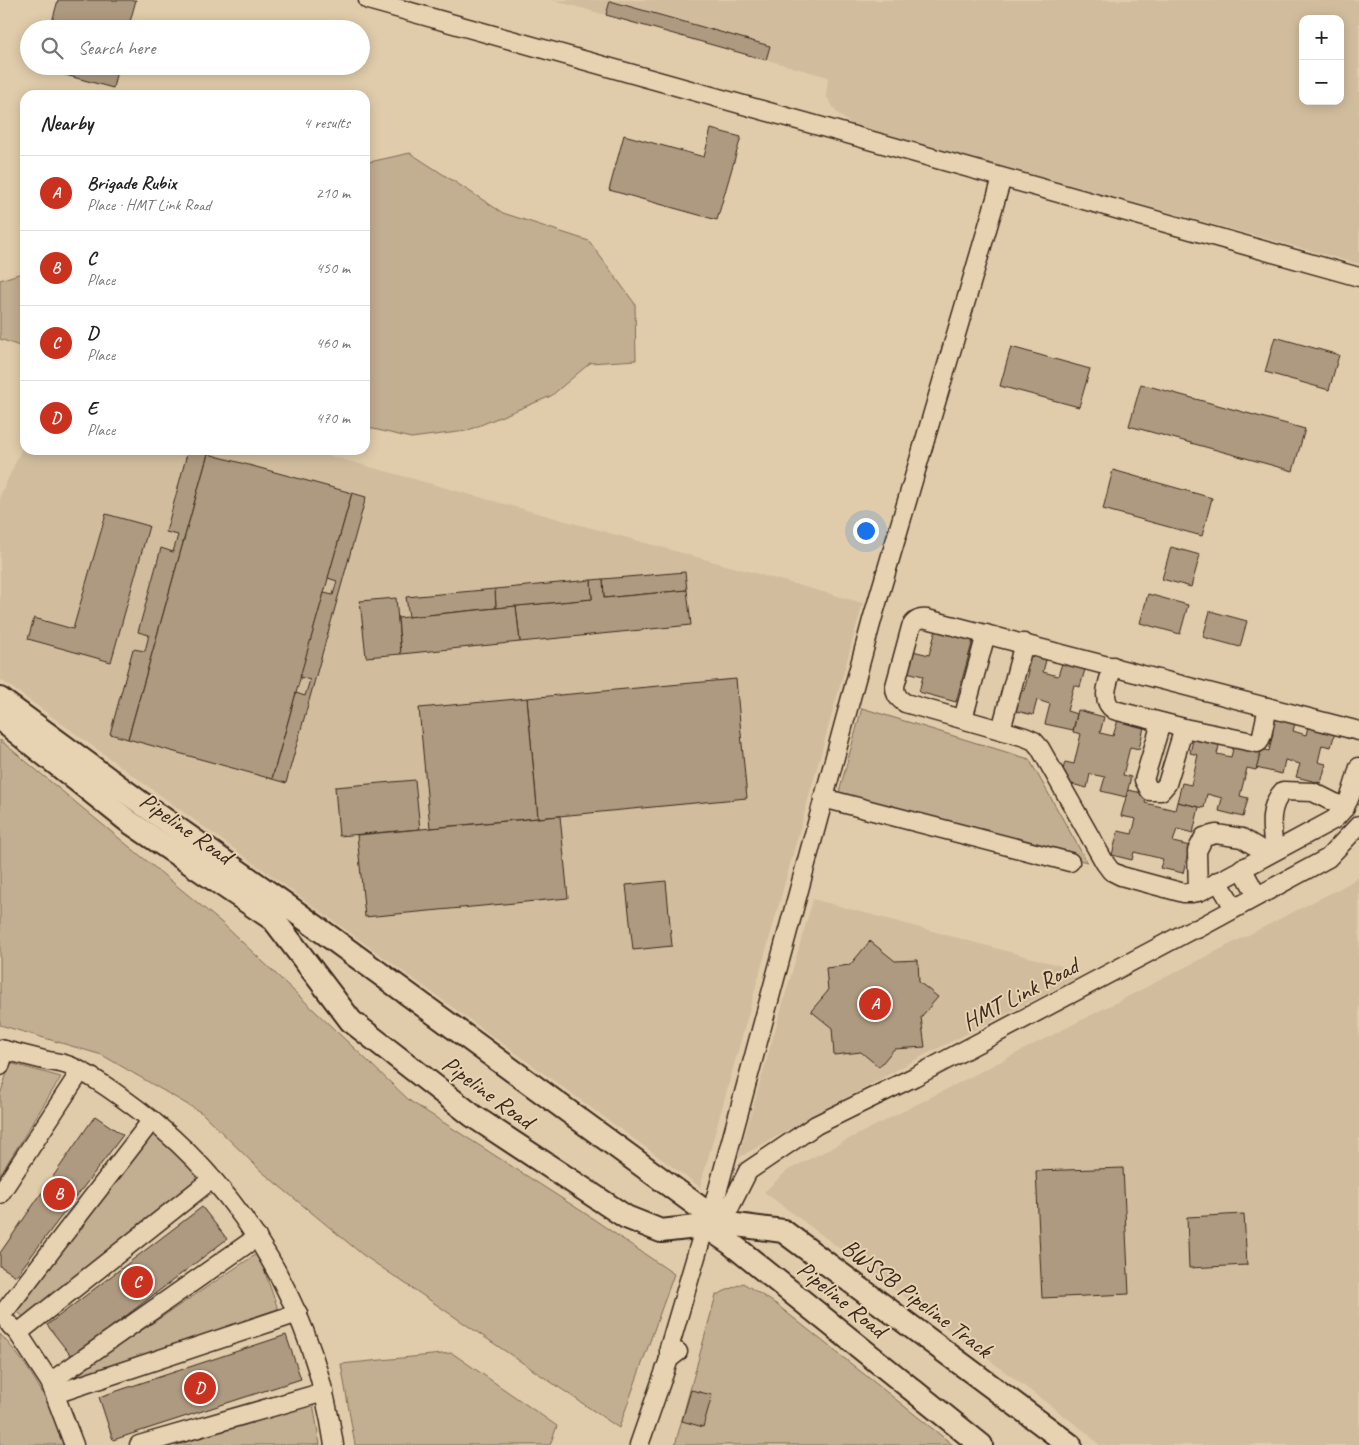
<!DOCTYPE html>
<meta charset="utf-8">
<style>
:root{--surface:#fff;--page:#f2f2f2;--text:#222;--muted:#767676;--line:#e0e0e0;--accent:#c8321e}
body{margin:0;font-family:Caveat,sans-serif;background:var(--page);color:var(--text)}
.controls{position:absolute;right:15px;top:15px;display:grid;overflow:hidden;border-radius:10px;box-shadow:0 2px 12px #0003}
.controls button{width:45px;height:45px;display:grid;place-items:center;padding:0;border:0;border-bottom:1px solid var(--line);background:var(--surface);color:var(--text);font:25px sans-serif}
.you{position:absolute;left:865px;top:530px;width:18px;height:18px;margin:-12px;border:4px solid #fff;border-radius:50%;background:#1a73e8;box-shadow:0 0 0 8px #1a73e833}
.badge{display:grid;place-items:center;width:32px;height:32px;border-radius:50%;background:var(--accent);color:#fff;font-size:16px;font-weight:700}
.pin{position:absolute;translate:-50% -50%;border:2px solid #fff;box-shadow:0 1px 5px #0006}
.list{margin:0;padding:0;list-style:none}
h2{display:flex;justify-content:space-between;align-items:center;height:65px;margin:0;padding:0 20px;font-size:21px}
h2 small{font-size:16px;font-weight:400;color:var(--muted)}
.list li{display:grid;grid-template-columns:32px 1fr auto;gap:15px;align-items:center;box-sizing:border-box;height:75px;padding:0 20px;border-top:1px solid var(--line)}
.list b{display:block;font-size:19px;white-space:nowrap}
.list p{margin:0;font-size:16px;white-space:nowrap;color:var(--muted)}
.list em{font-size:16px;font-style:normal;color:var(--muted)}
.icon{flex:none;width:28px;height:28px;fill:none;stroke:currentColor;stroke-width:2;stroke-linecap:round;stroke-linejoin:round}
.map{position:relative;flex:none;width:1359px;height:1445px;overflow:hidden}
.search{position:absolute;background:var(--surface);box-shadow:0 2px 12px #0003;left:20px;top:20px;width:350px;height:55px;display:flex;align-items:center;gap:12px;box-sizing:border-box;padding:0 18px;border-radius:28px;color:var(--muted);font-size:19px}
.panel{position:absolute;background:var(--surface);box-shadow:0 2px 12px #0003;left:20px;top:90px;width:350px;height:365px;border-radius:15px}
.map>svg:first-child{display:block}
.built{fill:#d1bd9e;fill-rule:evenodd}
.green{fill:#c2ae91;stroke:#7e6c58}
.building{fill:#ad9a80;stroke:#3b2a1e}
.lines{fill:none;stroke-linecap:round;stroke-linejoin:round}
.minor-casing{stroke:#3b2a1e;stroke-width:21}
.major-casing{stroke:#3b2a1e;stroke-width:26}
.minor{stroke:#e7d3b1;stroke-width:18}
.major{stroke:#e7d3b1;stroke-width:22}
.labels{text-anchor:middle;stroke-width:4;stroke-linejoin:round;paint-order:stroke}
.street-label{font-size:24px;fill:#3b2a1e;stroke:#e7d3b1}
</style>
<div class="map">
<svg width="1359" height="1445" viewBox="0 0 1359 1445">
<rect width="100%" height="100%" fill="#e0ccab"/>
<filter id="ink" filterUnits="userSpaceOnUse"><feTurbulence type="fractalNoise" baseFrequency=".02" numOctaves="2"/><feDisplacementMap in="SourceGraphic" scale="10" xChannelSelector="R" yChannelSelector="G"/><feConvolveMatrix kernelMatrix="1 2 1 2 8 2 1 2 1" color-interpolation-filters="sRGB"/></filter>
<g filter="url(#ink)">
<!-- built -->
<g class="built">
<path d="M 552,0 L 1359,0 L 1359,264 L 853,126 L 837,113 L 826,96 L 828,77 ZM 1303,19 L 1340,19 L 1340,101 L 1303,101 Z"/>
<path d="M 25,442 L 25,450 L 309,450 L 863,603 L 700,1187 L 0,679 L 0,496 Z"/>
<path d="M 1359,876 L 1359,1445 L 1099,1445 L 1087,1433 L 764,1192 L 788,1170 L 1348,884 Z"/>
<path d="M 813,899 L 1062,966 L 1075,979 L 915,1060 L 738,1158 Z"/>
</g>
<!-- green -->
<g class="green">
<path d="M 410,153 L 503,213 L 589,241 L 635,304 L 636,360 L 590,363 L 551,396 L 466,431 L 411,438 L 365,427 L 365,163 Z"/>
<path d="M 25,272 L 25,348 L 0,339 L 0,280 Z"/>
<path d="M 862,708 L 1029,759 L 1087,862 L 838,796 Z"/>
<path d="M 0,740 L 222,923 L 410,1101 L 583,1212 L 674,1274 L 619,1428 L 363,1255 L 261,1171 L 202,1113 L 102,1055 L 0,1025 Z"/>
<path d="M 10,1063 L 61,1077 L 0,1175 L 0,1095 Z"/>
<path d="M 153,1127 L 205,1175 L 27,1320 L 13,1308 Z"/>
<path d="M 258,1253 L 278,1309 L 61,1384 Z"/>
<path d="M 743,1283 L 776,1304 L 953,1445 L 675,1445 L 716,1295 Z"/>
<path d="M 0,1334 C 30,1366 51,1402 63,1445 L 0,1445 Z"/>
<path d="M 452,1353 L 557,1426 L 550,1445 L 355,1445 L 341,1364 Z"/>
<path d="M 313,1403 L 320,1445 L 176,1445 Z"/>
</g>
<!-- building -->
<g class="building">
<path d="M 58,0 L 136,0 L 128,29 L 50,29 Z"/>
<path d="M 610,1 L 770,46 L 766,60 L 606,15 Z"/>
<path d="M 40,66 L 118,66 L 113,88 L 40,68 Z"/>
<path d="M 711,129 L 741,137 L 717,220 L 609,190 L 624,135 L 704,157 Z"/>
<path d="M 1275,337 L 1339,355 L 1329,390 L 1265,372 Z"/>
<path d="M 1011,347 L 1090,369 L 1079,407 L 1000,386 Z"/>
<path d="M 1141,384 L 1305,429 L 1293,471 L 1129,426 Z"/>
<path d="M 188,450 L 208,454 L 128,739 L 110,734 L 133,649 L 145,651 L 149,635 L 138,632 L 161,548 L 173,552 L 178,535 L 166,532 Z"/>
<path d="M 208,454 L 352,493 L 272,779 L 128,739 Z"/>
<path d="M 1113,470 L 1212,498 L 1202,536 L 1103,509 Z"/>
<path d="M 352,493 L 366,497 L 286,783 L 272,779 L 296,693 L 305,696 L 310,680 L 300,677 L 324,593 L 333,595 L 337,581 L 328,578 Z"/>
<path d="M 106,514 L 149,526 L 111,662 L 28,639 L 34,618 L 73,629 Z"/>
<path d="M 1171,547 L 1200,555 L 1191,587 L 1162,579 Z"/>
<path d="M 685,572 L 687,590 L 604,598 L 603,579 Z"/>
<path d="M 603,579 L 604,598 L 687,590 L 691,625 L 520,642 L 516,606 L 592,599 L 591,580 Z"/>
<path d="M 591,580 L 592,599 L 496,608 L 495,589 Z"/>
<path d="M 495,589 L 496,608 L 409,617 L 406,597 Z"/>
<path d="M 1148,594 L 1188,605 L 1180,634 L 1140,623 Z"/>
<path d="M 396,598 L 401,654 L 366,657 L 360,601 Z"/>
<path d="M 516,606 L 520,642 L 401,654 L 398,618 Z"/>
<path d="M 1210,611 L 1247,621 L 1240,647 L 1203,637 Z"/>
<path d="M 936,630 L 973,640 L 956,702 L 919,692 L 923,676 L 903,671 L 909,650 L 929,655 Z"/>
<path d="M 1025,651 L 1047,656 L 1043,672 L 1058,676 L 1063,660 L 1086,666 L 1080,687 L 1074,685 L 1067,711 L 1077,714 L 1073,730 L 1045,724 L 1050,704 L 1037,700 L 1033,715 L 1008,709 L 1014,688 L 1024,691 L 1029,671 L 1020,669 Z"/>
<path d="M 736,679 L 747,798 L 538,818 L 527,698 Z"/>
<path d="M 527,698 L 538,818 L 430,828 L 419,708 Z"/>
<path d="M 1270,709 L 1297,715 L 1293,731 L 1306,735 L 1310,718 L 1337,725 L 1331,747 L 1322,745 L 1318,762 L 1326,764 L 1321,783 L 1296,777 L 1300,764 L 1285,760 L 1282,774 L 1256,768 L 1261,749 L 1269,751 L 1273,733 L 1265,730 Z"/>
<path d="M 1078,710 L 1104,717 L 1100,733 L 1113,736 L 1118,720 L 1144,727 L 1139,749 L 1130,747 L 1123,775 L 1131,777 L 1126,797 L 1101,791 L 1105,777 L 1090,774 L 1087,788 L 1060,781 L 1065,762 L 1074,764 L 1081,734 L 1073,732 Z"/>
<path d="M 1195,731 L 1221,738 L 1217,754 L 1231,757 L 1235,741 L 1262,747 L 1256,770 L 1247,768 L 1240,796 L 1248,798 L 1243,817 L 1219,811 L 1222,798 L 1207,794 L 1204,808 L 1177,802 L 1182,783 L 1191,785 L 1198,755 L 1190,753 Z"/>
<path d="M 415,780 L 420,829 L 339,836 L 335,787 Z"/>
<path d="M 1128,790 L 1147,794 L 1145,803 L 1175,810 L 1177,802 L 1199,807 L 1193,833 L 1177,829 L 1173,842 L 1190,846 L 1183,873 L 1160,868 L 1163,859 L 1134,852 L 1132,860 L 1112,855 L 1118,831 L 1132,834 L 1136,819 L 1121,816 Z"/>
<path d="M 560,816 L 568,898 L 365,917 L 357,835 Z"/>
<path d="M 666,881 L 672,946 L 633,950 L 626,885 Z"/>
<path d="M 870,941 L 895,961 L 918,960 L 919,982 L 938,997 L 921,1017 L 925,1047 L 894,1049 L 879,1067 L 861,1052 L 834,1055 L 832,1028 L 811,1011 L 828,991 L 826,968 L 850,965 Z"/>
<path d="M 95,1116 L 123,1135 L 16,1276 L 0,1266 L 0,1253 Z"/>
<path d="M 1123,1168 L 1129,1294 L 1042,1298 L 1036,1171 Z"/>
<path d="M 202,1207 L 227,1239 L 72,1357 L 47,1325 Z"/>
<path d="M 1244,1214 L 1247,1265 L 1189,1268 L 1187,1217 Z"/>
<path d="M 286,1335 L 301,1379 L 113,1440 L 99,1397 Z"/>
<path d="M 691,1390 L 712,1395 L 703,1427 L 682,1421 Z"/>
</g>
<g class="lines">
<defs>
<g id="minor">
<path d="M 368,0 L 1359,277"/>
<path d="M 1113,666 C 1109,681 1099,700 1114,710 L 1184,728 L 1257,743 L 1259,742 L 1262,735 L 1268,707"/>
<path d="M 963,719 L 986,634"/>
<path d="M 1161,723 L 1144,780 L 1150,791 L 1161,791 L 1167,784 L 1184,728"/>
<path d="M 1001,730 L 1024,643"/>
<path d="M 1359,731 L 927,619 C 919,618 915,620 911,627 L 895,686 C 895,695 898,698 905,703 L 1025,737 L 1034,741 L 1040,748 L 1105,863 L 1111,871 L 1121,876 L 1184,893 L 1192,893 L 1201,891 L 1333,820 C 1350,807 1353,787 1359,767"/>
<path d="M 823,798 L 1070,862"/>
<path d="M 1274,851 C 1272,830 1267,808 1283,791 L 1313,792 L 1345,808"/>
<path d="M 1242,868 L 1257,896"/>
<path d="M 1218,881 L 1234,908"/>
<path d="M 1198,892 L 1197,851 L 1204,837 L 1216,834 L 1242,838 L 1268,854"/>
<path d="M 0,1049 C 16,1053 32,1057 48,1061 C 55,1062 63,1063 70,1066 C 92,1075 120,1096 140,1111 C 246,1192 315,1313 334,1445"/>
<path d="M 0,1066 L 5,1050"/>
<path d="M 0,1194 L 80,1072"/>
<path d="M 717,1233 L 748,1171 L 816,1125 L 914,1077 L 1191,930 L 1197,929 L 1328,858 L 1359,825"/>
<path d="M 1,1316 L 152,1120"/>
<path d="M 10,1325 L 18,1333 L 50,1382 L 74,1445"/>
<path d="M 18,1333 L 212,1179"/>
<path d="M 669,1359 L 669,1348 L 705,1226 L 711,1215 L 872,620 L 1002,178"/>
<path d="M 50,1382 L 257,1237"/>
<path d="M 55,1394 L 298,1313"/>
<path d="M 139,1445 L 324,1392"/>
<path d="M 639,1445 L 669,1359 L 678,1352"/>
</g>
<g id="major">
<path d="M 0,699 L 141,803 L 282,902 L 721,1223 L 783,1231 L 1070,1445"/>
<path d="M 0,719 L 128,821 L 274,920 L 351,1021 L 473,1116 L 626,1217 L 661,1231 L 705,1226 L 729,1242 L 981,1445"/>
</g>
</defs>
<!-- minor casing -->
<use href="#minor" class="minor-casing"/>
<!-- major casing -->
<use href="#major" class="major-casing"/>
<!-- minor -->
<use href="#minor" class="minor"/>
<!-- major -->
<use href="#major" class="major"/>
</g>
</g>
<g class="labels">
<!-- street labels -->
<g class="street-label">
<text transform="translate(186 828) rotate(35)" y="8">Pipeline Road</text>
<text transform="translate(1020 994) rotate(-28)" y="8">HMT Link Road</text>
<text transform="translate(488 1092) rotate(36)" y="8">Pipeline Road</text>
<text transform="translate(917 1298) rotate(37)" y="8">BWSSB Pipeline Track</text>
<text transform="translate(842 1299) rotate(39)" y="8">Pipeline Road</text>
</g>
</g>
</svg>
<div class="controls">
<button>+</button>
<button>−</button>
</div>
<div class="you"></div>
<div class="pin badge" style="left:875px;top:1004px">A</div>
<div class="pin badge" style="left:59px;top:1194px">B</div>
<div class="pin badge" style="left:137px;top:1282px">C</div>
<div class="pin badge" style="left:200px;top:1388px">D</div>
<div class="search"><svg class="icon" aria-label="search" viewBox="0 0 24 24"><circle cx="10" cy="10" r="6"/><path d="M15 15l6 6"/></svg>Search here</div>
<section class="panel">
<h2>Nearby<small>4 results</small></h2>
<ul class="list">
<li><span class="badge">A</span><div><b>Brigade Rubix</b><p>Place · HMT Link Road</p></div><em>210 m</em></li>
<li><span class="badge">B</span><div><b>C</b><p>Place</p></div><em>450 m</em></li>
<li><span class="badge">C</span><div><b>D</b><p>Place</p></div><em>460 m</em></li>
<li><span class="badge">D</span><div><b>E</b><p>Place</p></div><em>470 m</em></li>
</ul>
</section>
</div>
